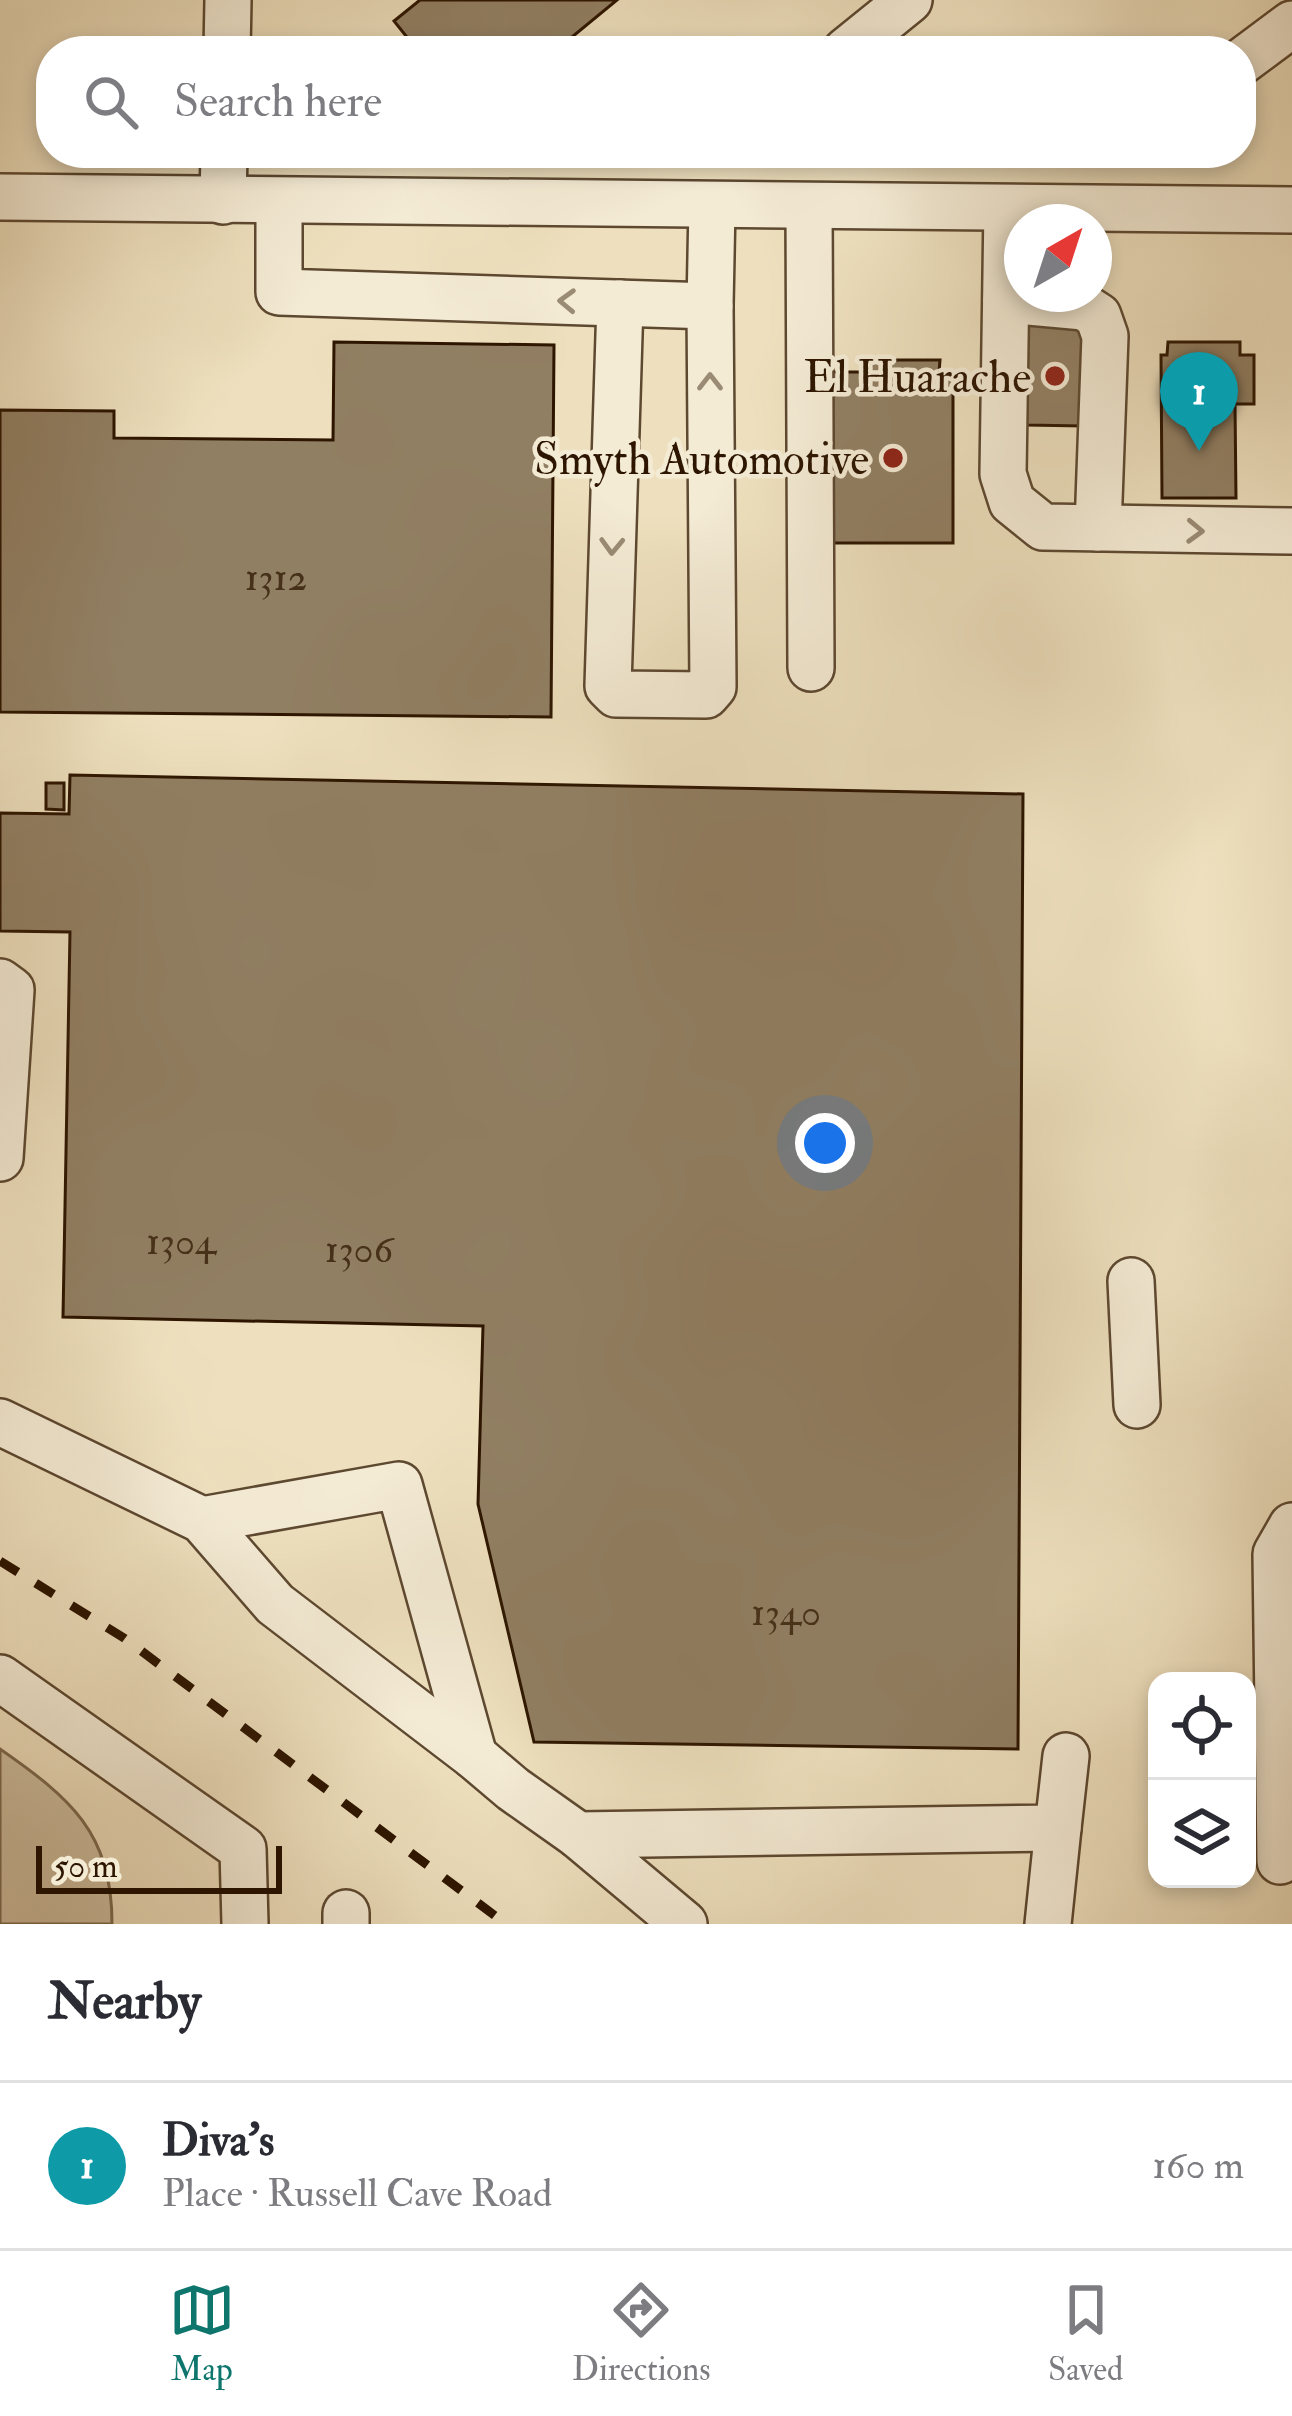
<!DOCTYPE html>
<meta charset="utf-8">
<style>
:root{--surface:#fff;--page:#f7f7f7;--text:#2b2b33;--muted:#7c7c81;--line:#e1e1e2;--accent:#0f766e}
body{margin:0;font-family:"IM FELL Double Pica",serif;background:var(--page);color:var(--text)}
.controls{position:absolute;right:36px;bottom:36px;display:grid;overflow:hidden;border-radius:24px;box-shadow:0 6px 18px #0003}
.controls button{width:108px;height:108px;display:grid;place-items:center;padding:0;border:0;border-bottom:3px solid var(--line);background:var(--surface);color:var(--text);font:60px sans-serif}
.compass{position:absolute;left:1004px;top:204px;width:108px;height:108px;border-radius:50%;background:var(--surface);box-shadow:0 6px 18px #0003;rotate:39deg}
.scale{position:absolute;left:36px;bottom:30px;width:246px;box-sizing:border-box;padding-left:12px;border:6px solid #2d1500;border-top:0;font-size:33px;line-height:42px;white-space:nowrap;color:#2d1500;-webkit-text-stroke:9px #f4ebd5;paint-order:stroke}
.you{position:absolute;left:825px;top:1143px;width:42px;height:42px;margin:-30px;border:9px solid #fff;border-radius:50%;background:#1a73e8;box-shadow:0 0 0 18px #1a73e833}
.badge{display:grid;place-items:center;width:78px;height:78px;border-radius:50%;background:var(--accent);color:#fff;font-size:39px;font-weight:700}
.pin{position:absolute;translate:-50% -99px;filter:drop-shadow(0 3px 6px #0008)}
.pin::after{content:'';position:absolute;top:63px;width:42px;height:36px;background:inherit;clip-path:polygon(0 0,100% 0,50% 100%)}
.list{margin:0;padding:0;list-style:none}
h2{display:flex;justify-content:space-between;align-items:center;height:156px;margin:0;padding:0 48px;font-size:51px}
h2 small{font-size:39px;font-weight:400;color:var(--muted)}
.list li{display:grid;grid-template-columns:78px 1fr auto;gap:36px;align-items:center;box-sizing:border-box;height:168px;padding:0 48px;border-top:3px solid var(--line)}
.list b{display:block;font-size:45px;white-space:nowrap}
.list p{margin:0;font-size:39px;white-space:nowrap;color:var(--muted)}
.list em{font-size:39px;font-style:normal;color:var(--muted)}
.icon{flex:none;width:66px;height:66px;fill:none;stroke:currentColor;stroke-width:2;stroke-linecap:round;stroke-linejoin:round}
.map{position:relative;flex:none;width:1292px;height:1924px;overflow:hidden}
.search{position:absolute;background:var(--surface);box-shadow:0 6px 18px #0003;left:36px;right:36px;top:36px;height:132px;display:flex;align-items:center;gap:30px;box-sizing:border-box;padding:0 42px;border-radius:48px;color:var(--muted);font-size:45px}
.sheet{height:324px;background:var(--surface)}
nav{display:flex;justify-content:space-around;align-items:center;box-sizing:border-box;height:168px;border-top:3px solid var(--line);background:var(--surface);font-size:33px;color:var(--muted)}
nav a{display:grid;justify-items:center;gap:6px}
nav .on{color:var(--accent)}
.map>svg:first-child{display:block}
.green{fill:#cdbd9e;stroke:#7d694f;stroke-width:3}
.building{fill:#917f63;stroke:#2d1500;stroke-width:3}
.lines{fill:none;stroke-linecap:round;stroke-linejoin:round}
.minor-casing{stroke:#5d4830;stroke-width:50}
.minor{stroke:#f4ebd5;stroke-width:45}
.rail{stroke:#2d1500;stroke-width:9;stroke-dasharray:21 21;stroke-linecap:butt}
.oneway{stroke:#9a8b75}
.poi-dot{fill:#8f2418;stroke:#f4ebd5;stroke-width:4.5}
.labels{text-anchor:middle;stroke-width:9;stroke-linejoin:round;paint-order:stroke}
.number-label{font-size:39px;fill:#463019}
.poi-label{font-size:45px;fill:#2d1500;stroke:#f4ebd5;text-anchor:end}
</style>
<div class="map">
<svg width="1292" height="1924" viewBox="0 0 1292 1924">
<rect width="100%" height="100%" fill="#eee0be"/>
<filter id="stains"><feTurbulence type="fractalNoise" baseFrequency=".00167" numOctaves="4"/><feColorMatrix values="0 0 0 0 .2 0 0 0 0 .09 0 0 0 0 .02 0 0 0 .5 -.17"/></filter>
<radialGradient id="worn" r=".72"><stop offset=".6" stop-color="#630" stop-opacity="0"/><stop offset="1" stop-color="#630" stop-opacity=".3"/></radialGradient>
<!-- green -->
<path class="green" d="M 0,1749 C 70,1798 112,1832 112,1924 L 0,1924 Z"/>
<!-- building -->
<g class="building">
<path d="M 420,0 L 617,0 L 555,51 L 418,51 L 394,21 Z"/>
<path d="M 1027,325 L 1085,326 L 1083,426 L 1026,425 Z"/>
<path d="M 334,342 L 554,345 L 551,717 L 0,712 L 0,410 L 114,411 L 114,438 L 333,440 Z"/>
<path d="M 1168,342 L 1240,342 L 1240,355 L 1254,355 L 1254,404 L 1235,404 L 1236,498 L 1162,498 L 1161,355 L 1167,355 Z"/>
<path d="M 864,360 L 940,360 L 939,373 L 953,373 L 953,543 L 832,543 L 832,372 L 864,372 Z"/>
<path d="M 70,775 L 1023,794 L 1018,1749 L 534,1742 L 478,1504 L 483,1326 L 63,1317 L 70,932 L 0,931 L 0,813 L 69,814 Z"/>
<path d="M 46,783 L 64,783 L 64,810 L 46,809 Z"/>
</g>
<g class="lines">
<defs>
<g id="minor">
<path d="M 227,51 L 228,0"/>
<path d="M 846,51 L 909,0"/>
<path d="M 1241,62 L 1292,24"/>
<path d="M 0,197 L 1292,210"/>
<path d="M 223,201 L 224,153"/>
<path d="M 279,202 L 279,292 L 710,306 L 712,206"/>
<path d="M 809,206 L 811,668"/>
<path d="M 1007,208 L 1003,474 L 1012,502 L 1043,527 L 1292,531"/>
<path d="M 1006,300 L 1084,307 L 1098,316 L 1105,336 L 1098,528"/>
<path d="M 620,303 L 608,686 L 616,694 L 706,695 L 713,687 L 710,306"/>
<path d="M 0,982 L 11,990 L 0,1158"/>
<path d="M 1131,1281 L 1137,1405"/>
<path d="M 0,1422 L 202,1520 L 275,1604 L 474,1756 L 513,1789 L 578,1835 L 1058,1828 L 1066,1756"/>
<path d="M 202,1520 L 399,1485 L 474,1756"/>
<path d="M 0,1678 L 243,1849 L 245,1924"/>
<path d="M 578,1835 L 684,1924"/>
<path d="M 1280,1861 L 1276,1554 L 1292,1526"/>
<path d="M 346,1913 L 346,1924"/>
<path d="M 1048,1924 L 1058,1828"/>
</g>
</defs>
<!-- minor casing -->
<use href="#minor" class="minor-casing"/>
<!-- minor -->
<use href="#minor" class="minor"/>
<!-- rail -->
<path class="rail" d="M 0,1561 L 124,1638 L 506,1924"/>
</g>
<!-- one-way arrows -->
<defs><path id="oneway-chevron" d="M-2-3.5L2.5 0L-2 3.5" fill="none" stroke-width="1.6" stroke-linecap="round" stroke-linejoin="round" transform="scale(3)"/></defs>
<g class="oneway">
<use href="#oneway-chevron" transform="translate(567 301) rotate(-178)"/>
<use href="#oneway-chevron" transform="translate(710 382) rotate(-90)"/>
<use href="#oneway-chevron" transform="translate(1195 531) rotate(2)"/>
<use href="#oneway-chevron" transform="translate(612 546) rotate(92)"/>
</g>
<!-- markers -->
<g class="poi-dot">
<circle cx="1055" cy="376" r="12"/>
<circle cx="893" cy="458" r="12"/>
</g>
<g class="labels">
<!-- number labels -->
<g class="number-label">
<text x="276" y="590">1312</text>
<text x="181" y="1254">1304</text>
<text x="359" y="1262">1306</text>
<text x="786" y="1625">1340</text>
</g>
<!-- poi labels -->
<g class="poi-label">
<text x="1031" y="392">El Huarache</text>
<text x="869" y="474">Smyth Automotive</text>
</g>
</g>
<rect width="100%" height="100%" filter="url(#stains)"/>
<rect width="100%" height="100%" fill="url(#worn)"/>
</svg>
<div class="controls">
<button><svg class="icon" aria-label="locate" viewBox="0 0 24 24"><circle cx="12" cy="12" r="6"/><path d="M12 2v4M12 18v4M2 12h4M18 12h4"/></svg></button>
<button><svg class="icon" aria-label="layers" viewBox="0 0 24 24"><path d="M12 4l9 5-9 5-9-5zM3 14l9 5 9-5"/></svg></button>
</div>
<svg class="compass" viewBox="-18 -18 36 36"><path d="M0-13l5 13h-10z" fill="#e53935"/><path d="M0 13l5-13h-10z" fill="#7c7c81"/></svg>
<div class="scale">50 m</div>
<div class="you"></div>
<div class="pin badge" style="left:1199px;top:451px;background:#0f9aa8">1</div>
<div class="search"><svg class="icon" aria-label="search" viewBox="0 0 24 24"><circle cx="10" cy="10" r="6"/><path d="M15 15l6 6"/></svg>Search here</div>
</div>
<section class="sheet">
<h2>Nearby<small></small></h2>
<ul class="list">
<li><span class="badge" style="background:#0f9aa8">1</span><div><b>Diva's</b><p>Place · Russell Cave Road</p></div><em>160 m</em></li>
</ul>
</section>
<nav>
<a class="on"><svg class="icon" aria-label="map" viewBox="0 0 24 24"><path d="M3 6l6-2 6 2 6-2v14l-6 2-6-2-6 2zM9 4v14M15 6v14"/></svg>Map</a>
<a><svg class="icon" aria-label="directions" viewBox="0 0 24 24"><path d="M12 3l9 9-9 9-9-9zM9 14v-3h6M13 9l2 2-2 2"/></svg>Directions</a>
<a><svg class="icon" aria-label="saved" viewBox="0 0 24 24"><path d="M7 4h10v16l-5-4-5 4z"/></svg>Saved</a>
</nav>
